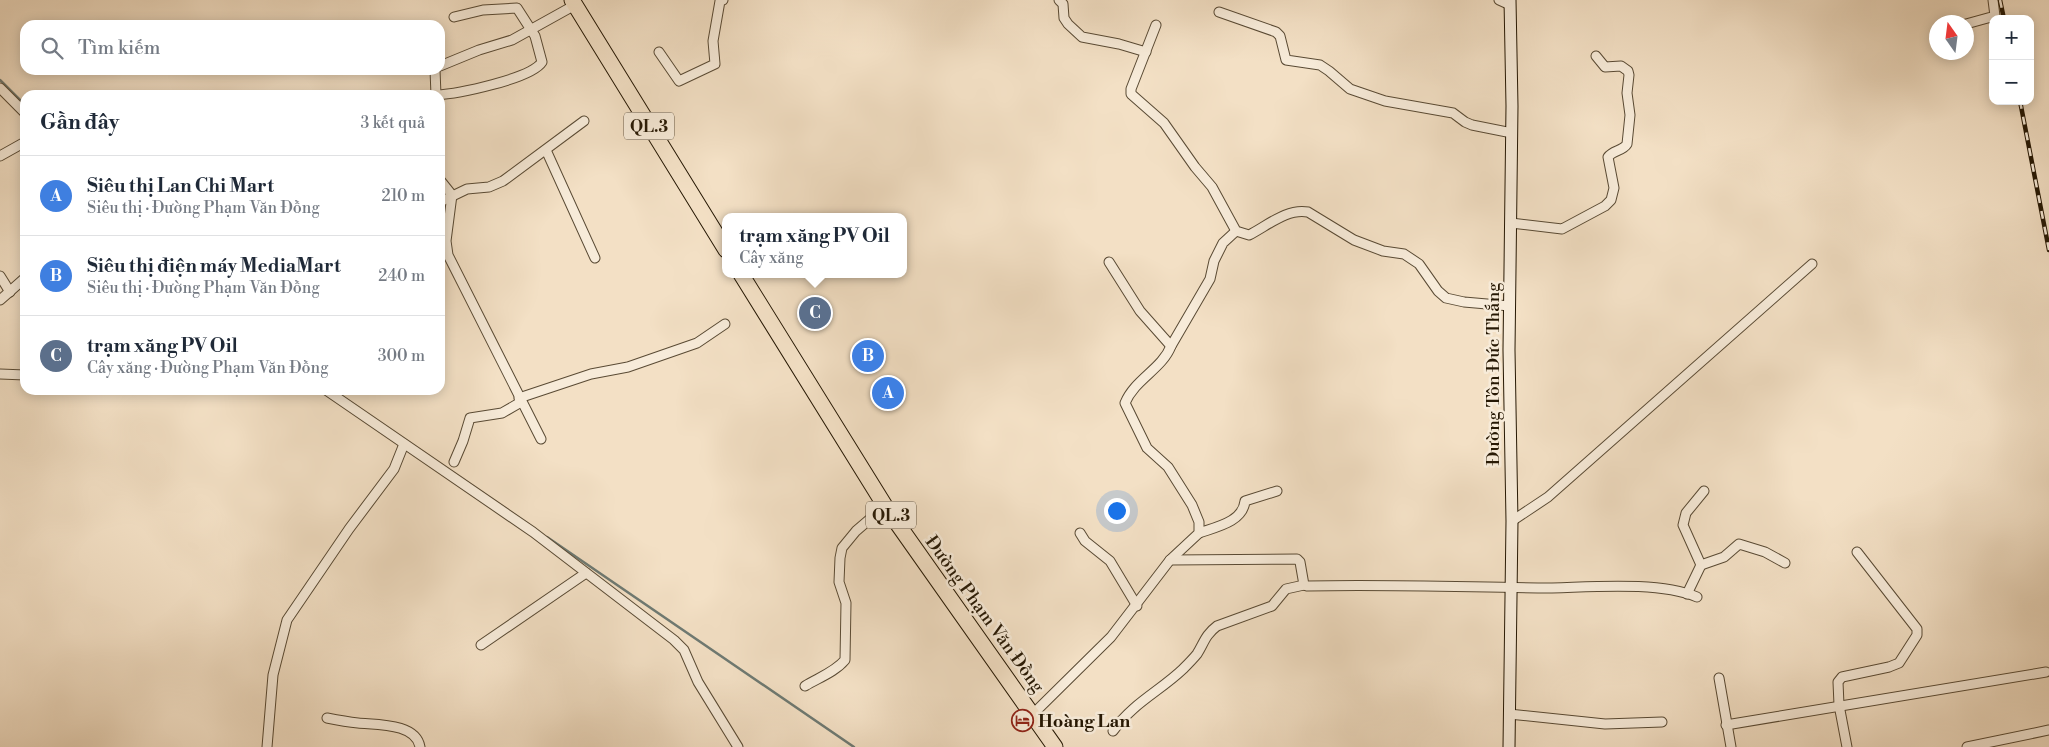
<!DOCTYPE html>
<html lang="vi">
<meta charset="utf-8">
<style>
:root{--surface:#fff;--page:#f6f6f7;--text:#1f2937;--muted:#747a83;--line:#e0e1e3;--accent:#8f2418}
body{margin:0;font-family:"Libre Bodoni",serif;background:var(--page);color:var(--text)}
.controls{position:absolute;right:15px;top:15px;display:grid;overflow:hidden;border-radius:10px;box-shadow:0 2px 12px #0003}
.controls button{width:45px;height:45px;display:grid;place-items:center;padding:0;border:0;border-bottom:1px solid var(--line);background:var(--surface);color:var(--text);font:25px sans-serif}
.compass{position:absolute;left:1929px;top:15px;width:45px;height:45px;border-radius:50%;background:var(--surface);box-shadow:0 2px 12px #0003;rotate:346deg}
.you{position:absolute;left:1116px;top:510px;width:18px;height:18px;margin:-12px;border:4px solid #fff;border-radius:50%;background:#1a73e8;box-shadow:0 0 0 8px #1a73e833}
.badge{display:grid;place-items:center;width:32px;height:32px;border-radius:50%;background:var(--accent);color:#fff;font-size:16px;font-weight:700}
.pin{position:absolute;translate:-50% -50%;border:2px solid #fff;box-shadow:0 1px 5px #0006}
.popup{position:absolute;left:722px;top:213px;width:185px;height:65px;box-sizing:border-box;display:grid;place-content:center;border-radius:10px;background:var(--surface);filter:drop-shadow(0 1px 4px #0005);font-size:16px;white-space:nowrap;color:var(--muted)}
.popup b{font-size:19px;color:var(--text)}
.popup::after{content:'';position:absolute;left:50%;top:100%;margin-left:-10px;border:10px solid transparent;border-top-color:var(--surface)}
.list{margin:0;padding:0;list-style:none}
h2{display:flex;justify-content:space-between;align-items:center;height:65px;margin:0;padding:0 20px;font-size:21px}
h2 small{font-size:16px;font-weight:400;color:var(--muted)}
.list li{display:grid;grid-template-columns:32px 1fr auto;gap:15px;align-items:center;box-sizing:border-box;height:80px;padding:0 20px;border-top:1px solid var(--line)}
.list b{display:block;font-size:19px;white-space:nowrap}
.list p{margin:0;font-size:16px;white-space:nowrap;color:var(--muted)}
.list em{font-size:16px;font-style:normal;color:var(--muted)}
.icon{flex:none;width:28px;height:28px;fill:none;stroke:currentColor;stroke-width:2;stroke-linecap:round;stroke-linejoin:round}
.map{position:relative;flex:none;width:2049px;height:747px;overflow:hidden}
.search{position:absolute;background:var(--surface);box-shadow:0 2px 12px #0003;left:20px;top:20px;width:425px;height:55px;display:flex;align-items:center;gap:12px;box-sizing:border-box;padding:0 18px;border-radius:15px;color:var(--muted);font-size:19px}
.panel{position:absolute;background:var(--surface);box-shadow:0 2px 12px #0003;left:20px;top:90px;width:425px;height:305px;border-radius:15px}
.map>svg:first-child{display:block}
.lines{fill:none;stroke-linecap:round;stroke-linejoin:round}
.stream{stroke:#6e7a73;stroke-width:2.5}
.street-casing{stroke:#594a34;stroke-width:11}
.secondary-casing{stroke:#261804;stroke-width:13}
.highway-casing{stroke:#261804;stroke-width:17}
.street{stroke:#f7ebd9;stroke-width:9}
.secondary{stroke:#f7ebd9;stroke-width:11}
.highway{stroke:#f3e0c5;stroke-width:15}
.rail-casing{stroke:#261804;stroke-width:4.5}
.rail{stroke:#f7ebd9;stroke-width:2.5;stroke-dasharray:8;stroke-linecap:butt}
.labels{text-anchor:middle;stroke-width:5;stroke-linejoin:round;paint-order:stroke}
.shield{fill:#f7ebd9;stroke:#655744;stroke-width:1}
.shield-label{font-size:16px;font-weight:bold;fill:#261804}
.street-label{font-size:18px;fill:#261804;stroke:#f7ebd9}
.poi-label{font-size:18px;font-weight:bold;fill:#261804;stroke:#f7ebd9;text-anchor:start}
</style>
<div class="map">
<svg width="2049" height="747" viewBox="0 0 2049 747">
<rect width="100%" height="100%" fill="#f3e0c5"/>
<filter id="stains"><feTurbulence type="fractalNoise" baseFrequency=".004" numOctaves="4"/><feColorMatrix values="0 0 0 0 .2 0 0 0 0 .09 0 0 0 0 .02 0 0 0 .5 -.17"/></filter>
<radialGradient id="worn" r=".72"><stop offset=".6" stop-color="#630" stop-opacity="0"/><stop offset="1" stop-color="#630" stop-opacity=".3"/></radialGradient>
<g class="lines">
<!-- stream -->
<g class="stream">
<path d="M 0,80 L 25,105"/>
<path d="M 547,537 L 854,747"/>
</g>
<defs>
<g id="street">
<path d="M 1059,0 L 1063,4 L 1064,18 L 1068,24 L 1082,37 L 1119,44 L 1146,52"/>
<path d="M 1499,0 L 1510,5"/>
<path d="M 1219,12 L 1276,32 L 1280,36 L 1286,60 L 1320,65 L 1329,71 L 1350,89 L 1385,101 L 1453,113 L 1465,122 L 1472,125 L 1512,133"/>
<path d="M 1966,24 L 1995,16 L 1993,0"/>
<path d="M 1156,25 L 1131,89 L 1131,94 L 1164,123 L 1195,167 L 1212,187 L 1236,231 L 1249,235 C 1267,226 1287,208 1308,212 L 1354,240 L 1383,251 L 1404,254 L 1419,264 L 1438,291 L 1446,298 L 1464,302 L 1510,306"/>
<path d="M 659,52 L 679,81 L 715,64 L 713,41 L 720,1 L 723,0"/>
<path d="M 440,66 L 479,50 L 512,40 L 575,5"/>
<path d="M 435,70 L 436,95"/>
<path d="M 0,88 L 25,113"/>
<path d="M 436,95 C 457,94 531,79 542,62 L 535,36 L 517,8 L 483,10 L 454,17"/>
<path d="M 546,150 L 595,258"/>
<path d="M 0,156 L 25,142"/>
<path d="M 440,180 L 452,195 L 446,241 L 448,255 L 541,439"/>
<path d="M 440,202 L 467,189 L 489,187 L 503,181 L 584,121"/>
<path d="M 1511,223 L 1562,229 L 1605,206 L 1611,200 L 1614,188 L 1608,157 C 1613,150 1623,151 1627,144 L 1630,115 L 1627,93 L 1629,75 L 1628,71 L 1621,66 L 1605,67 L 1596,56"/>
<path d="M 1109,262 L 1140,311 L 1171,346"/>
<path d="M 0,276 L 10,292"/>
<path d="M 0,300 L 25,278"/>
<path d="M 0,374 L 25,375"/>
<path d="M 326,390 L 533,532 L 674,640 L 684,650 L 698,682 L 738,747"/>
<path d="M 519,398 L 591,374 L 628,367 L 697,343 L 725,324"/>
<path d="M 454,462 L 463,441 L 470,418 L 502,413 L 521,402"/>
<path d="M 1512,521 L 1548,497 L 1812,264"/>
<path d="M 1080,533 L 1085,541 L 1110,561 L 1137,606"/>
<path d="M 1199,533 C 1216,527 1243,522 1245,501 L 1277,491"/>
<path d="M 1170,560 L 1297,559 L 1300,562 L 1304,585 L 1307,586 C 1384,584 1461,587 1538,588 C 1584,588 1655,580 1697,597"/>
<path d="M 1701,565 L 1724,557 L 1739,544 L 1765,552 L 1785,563"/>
<path d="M 1701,565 L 1683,525 L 1686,513 L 1704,491"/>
<path d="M 1687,594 L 1701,565"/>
<path d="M 481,645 L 586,573"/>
<path d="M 1719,678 L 1731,747"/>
<path d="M 805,686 C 818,678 835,672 845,660 L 846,603 L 839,582 L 840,558 L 842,548 L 856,531 L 885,506"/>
<path d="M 1033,714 L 1111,637 L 1170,560 L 1199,533 L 1199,522 L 1192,505 L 1168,467 L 1147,448 L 1125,403 C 1135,379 1162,369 1171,346 L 1210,279 L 1214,261 L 1223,243 L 1236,231"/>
<path d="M 1509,714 L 1605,724 L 1662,722"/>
<path d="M 327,718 C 337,720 348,722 358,723 C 377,725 416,723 420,747"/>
<path d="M 1726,725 L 2046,672"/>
<path d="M 1113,731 C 1133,703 1160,691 1183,669 C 1188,664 1193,659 1197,654 C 1204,643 1205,635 1217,626 L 1272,606 L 1286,589 L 1304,585"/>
<path d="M 267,747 L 273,675 L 287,620 L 349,529 L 394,469 L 404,444"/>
<path d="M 1847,747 L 1839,705 L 1838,682 L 1842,677 L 1889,667 L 1899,663 L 1917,635 L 1917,629 L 1857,552"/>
<path d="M 1967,747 L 2049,730"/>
</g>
<path id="secondary" d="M 1509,747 L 1512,521 L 1509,350 L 1512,106 L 1510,0"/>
<g id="highway">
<path d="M 572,0 L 726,250"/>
<path d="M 741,274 L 885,506 L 1055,747"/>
</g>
</defs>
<!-- street casing -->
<use href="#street" class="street-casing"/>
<!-- secondary casing -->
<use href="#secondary" class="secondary-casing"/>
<!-- highway casing -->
<use href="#highway" class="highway-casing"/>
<!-- street -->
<use href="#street" class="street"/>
<!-- secondary -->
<use href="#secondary" class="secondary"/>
<!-- highway -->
<use href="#highway" class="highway"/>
<defs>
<g id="rail">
<path d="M 2000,0 L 2004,19"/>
<path d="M 2020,101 L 2049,250"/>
</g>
</defs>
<!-- rail casing -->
<use href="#rail" class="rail-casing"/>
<!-- rail -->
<use href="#rail" class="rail"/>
</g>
<!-- icons -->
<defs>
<symbol id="hotel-ring" viewBox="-11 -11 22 22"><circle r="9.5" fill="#f7ebd9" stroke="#8f2418" stroke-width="1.5"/><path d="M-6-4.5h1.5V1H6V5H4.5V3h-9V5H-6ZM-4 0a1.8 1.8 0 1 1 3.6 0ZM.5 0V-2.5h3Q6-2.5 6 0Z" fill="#8f2418"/></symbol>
</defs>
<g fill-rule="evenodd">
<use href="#hotel-ring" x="1010" y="708" width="25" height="25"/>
</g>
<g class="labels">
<!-- shield labels -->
<g class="shield">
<rect x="624" y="112.5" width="50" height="27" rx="4"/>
<rect x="866" y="501.5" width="50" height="27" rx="4"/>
</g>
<g class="shield-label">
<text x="649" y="132">QL.3</text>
<text x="891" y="521">QL.3</text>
</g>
<!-- street labels -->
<g class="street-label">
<text transform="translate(1493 374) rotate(-90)" y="6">Đường Tôn Đức Thắng</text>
<text transform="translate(985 614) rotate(54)" y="6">Đường Phạm Văn Đồng</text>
</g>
<!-- poi labels -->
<g class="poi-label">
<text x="1038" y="727">Hoàng Lan</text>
</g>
</g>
<rect width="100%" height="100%" filter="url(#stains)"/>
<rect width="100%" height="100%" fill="url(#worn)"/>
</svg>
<div class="controls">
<button>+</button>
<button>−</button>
</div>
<svg class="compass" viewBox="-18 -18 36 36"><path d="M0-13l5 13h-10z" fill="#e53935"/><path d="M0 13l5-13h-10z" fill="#747a83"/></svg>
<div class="you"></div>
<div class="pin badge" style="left:888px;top:393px;background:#3f7fe0">A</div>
<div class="pin badge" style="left:868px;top:356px;background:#3f7fe0">B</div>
<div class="pin badge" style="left:815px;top:313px;background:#5c6f8a">C</div>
<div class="popup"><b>trạm xăng PV Oil</b>Cây xăng</div>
<div class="search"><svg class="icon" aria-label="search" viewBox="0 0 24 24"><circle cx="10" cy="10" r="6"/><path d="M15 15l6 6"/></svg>Tìm kiếm</div>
<section class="panel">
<h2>Gần đây<small>3 kết quả</small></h2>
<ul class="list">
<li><span class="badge" style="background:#3f7fe0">A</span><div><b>Siêu thị Lan Chi Mart</b><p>Siêu thị · Đường Phạm Văn Đồng</p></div><em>210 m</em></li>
<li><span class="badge" style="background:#3f7fe0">B</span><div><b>Siêu thị điện máy MediaMart</b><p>Siêu thị · Đường Phạm Văn Đồng</p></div><em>240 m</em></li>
<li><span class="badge" style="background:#5c6f8a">C</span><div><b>trạm xăng PV Oil</b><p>Cây xăng · Đường Phạm Văn Đồng</p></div><em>300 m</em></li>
</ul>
</section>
</div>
